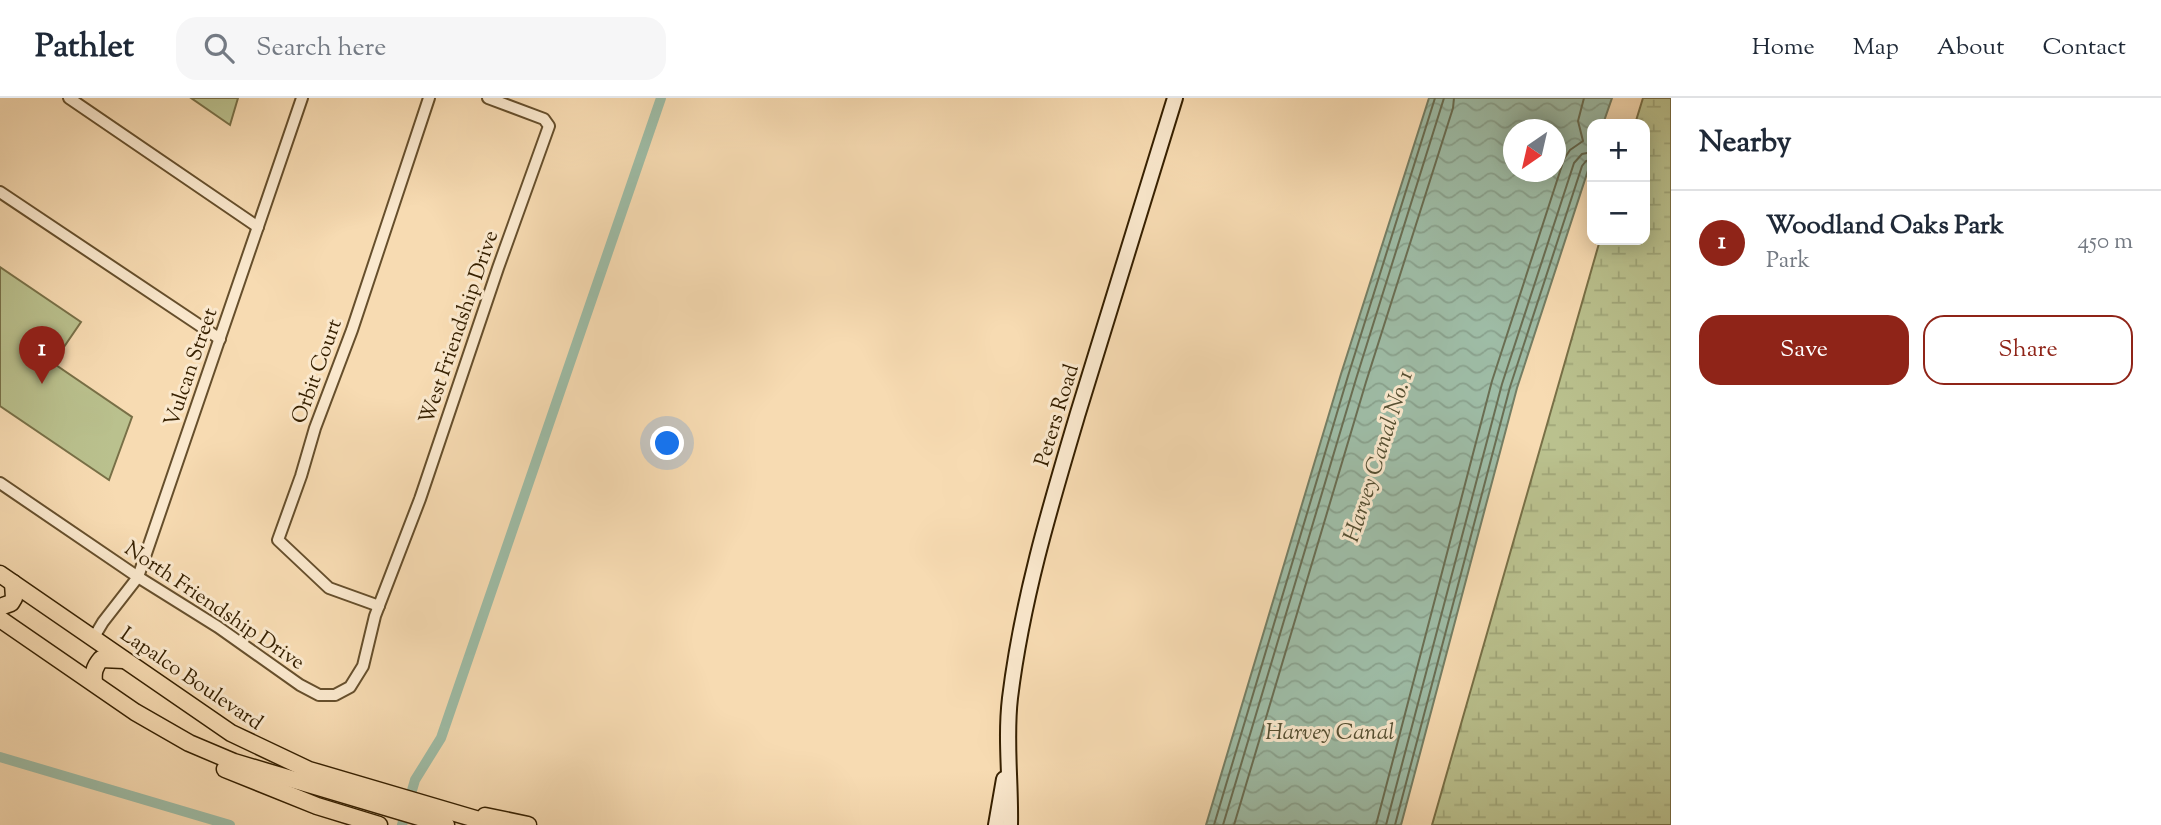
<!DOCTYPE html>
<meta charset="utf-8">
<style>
:root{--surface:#fff;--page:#f6f6f7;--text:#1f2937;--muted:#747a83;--line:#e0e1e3;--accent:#8f2418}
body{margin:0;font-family:"Sorts Mill Goudy",serif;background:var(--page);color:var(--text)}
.controls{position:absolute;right:21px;top:21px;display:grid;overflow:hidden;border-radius:14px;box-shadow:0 4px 18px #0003}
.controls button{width:63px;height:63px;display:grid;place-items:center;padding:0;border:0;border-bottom:2px solid var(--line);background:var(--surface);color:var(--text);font:35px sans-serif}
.compass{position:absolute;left:1503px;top:21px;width:63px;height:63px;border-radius:50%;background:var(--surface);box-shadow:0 4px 18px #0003;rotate:214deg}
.you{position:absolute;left:668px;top:346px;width:24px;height:24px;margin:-18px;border:5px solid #fff;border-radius:50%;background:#1a73e8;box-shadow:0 0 0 10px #1a73e833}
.badge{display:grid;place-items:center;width:46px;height:46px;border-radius:50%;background:var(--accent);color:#fff;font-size:23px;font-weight:700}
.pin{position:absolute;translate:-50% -58px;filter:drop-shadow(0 2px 4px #0008)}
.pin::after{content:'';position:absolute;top:37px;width:24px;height:21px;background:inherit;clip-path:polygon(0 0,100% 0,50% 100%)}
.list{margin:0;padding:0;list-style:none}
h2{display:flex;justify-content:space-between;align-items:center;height:91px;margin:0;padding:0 28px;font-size:30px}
h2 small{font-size:23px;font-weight:400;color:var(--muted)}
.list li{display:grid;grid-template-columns:46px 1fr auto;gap:21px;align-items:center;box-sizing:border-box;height:105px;padding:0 28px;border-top:2px solid var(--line)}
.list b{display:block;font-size:26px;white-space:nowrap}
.list p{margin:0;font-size:23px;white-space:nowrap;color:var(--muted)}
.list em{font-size:23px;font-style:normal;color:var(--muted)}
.actions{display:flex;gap:14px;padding:21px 28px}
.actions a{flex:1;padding:16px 0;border:2px solid var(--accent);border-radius:21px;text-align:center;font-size:24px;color:var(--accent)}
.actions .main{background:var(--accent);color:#fff}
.icon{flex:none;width:38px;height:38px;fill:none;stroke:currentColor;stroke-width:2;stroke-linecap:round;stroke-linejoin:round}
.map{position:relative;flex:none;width:1671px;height:727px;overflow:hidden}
header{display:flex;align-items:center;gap:42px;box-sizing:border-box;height:98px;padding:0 35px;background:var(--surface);border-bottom:2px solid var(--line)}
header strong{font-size:33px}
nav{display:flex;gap:38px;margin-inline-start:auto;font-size:24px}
.search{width:490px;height:63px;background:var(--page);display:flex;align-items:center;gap:18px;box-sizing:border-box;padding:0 24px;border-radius:21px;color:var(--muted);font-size:26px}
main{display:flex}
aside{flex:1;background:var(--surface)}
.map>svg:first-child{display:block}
.wetland{fill:url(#wetland-marsh);stroke:#787047;stroke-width:2}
.park{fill:#bac18e;stroke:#787047;stroke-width:2}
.water{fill:url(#water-waves);stroke:#747e64;stroke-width:2;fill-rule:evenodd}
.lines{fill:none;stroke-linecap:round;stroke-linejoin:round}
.shore{stroke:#6a6e53;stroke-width:2}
.canal{stroke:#9ebca6;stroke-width:10}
.street-casing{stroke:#664f2c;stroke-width:14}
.secondary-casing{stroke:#362000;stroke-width:18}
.primary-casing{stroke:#362000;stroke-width:19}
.street{stroke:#fae8cd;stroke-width:10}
.secondary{stroke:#fae8cd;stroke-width:14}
.primary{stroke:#f7dbb2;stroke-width:16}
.labels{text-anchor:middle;stroke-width:6;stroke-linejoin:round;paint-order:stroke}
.street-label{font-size:21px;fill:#362000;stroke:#fae8cd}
.water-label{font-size:23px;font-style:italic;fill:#554f32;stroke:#fae8cd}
</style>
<header>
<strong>Pathlet</strong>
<div class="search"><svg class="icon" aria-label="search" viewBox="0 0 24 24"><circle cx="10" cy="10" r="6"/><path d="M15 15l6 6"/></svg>Search here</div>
<nav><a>Home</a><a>Map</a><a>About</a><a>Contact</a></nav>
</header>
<main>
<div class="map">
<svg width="1671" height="727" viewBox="0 0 1671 727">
<defs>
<pattern id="wetland-marsh" width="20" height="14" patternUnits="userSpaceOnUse" patternTransform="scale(1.75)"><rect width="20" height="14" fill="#bac18e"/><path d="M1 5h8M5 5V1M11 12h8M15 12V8" fill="none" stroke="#a0a679"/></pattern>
<pattern id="water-waves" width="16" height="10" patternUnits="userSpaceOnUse" patternTransform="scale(1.75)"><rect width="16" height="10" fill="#9ebca6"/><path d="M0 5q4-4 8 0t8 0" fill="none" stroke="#89a18d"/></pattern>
</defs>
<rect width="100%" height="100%" fill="#f7dbb2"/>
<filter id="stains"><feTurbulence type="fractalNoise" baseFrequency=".00286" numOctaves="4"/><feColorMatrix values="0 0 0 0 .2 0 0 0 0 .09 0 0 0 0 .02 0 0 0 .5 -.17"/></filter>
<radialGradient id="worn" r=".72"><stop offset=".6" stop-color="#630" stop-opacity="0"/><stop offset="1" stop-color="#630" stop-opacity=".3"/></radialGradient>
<!-- wetland -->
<path class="wetland" d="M 1643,0 L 1671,0 L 1671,727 L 1432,727 L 1600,142 L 1645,142 L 1645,26 L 1635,26 Z"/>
<!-- park -->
<g class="park">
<path d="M 191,0 L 238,0 L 230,27 Z"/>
<path d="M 0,169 L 81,224 L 53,265 L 132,319 L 109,382 L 0,308 Z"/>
</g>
<!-- water -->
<path class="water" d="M 1429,0 L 1612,0 L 1603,26 L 1592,26 L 1592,60 L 1517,290 L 1401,727 L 1206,727 L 1341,276 ZM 1514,32 L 1556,32 L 1556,74 L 1514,74 Z"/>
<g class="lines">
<!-- shore -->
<g class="shore">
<path d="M 1214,727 L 1348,278 L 1435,0"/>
<path d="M 1223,727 L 1356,281 L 1444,0"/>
<path d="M 1234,727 L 1366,284 L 1453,10 L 1454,0"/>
<path d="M 1376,727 L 1492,283 L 1564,61 L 1570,52 L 1583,43 L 1578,23 L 1584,0"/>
<path d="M 1386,727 L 1502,286 L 1574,65 L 1582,56 L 1592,54"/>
<path d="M 1395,727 L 1510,289 L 1582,68 L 1586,63 L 1592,62"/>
</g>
<!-- canal -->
<g class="canal">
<path d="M 0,659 L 230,727"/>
<path d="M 402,727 L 415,682 L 441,640 L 661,0"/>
</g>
<defs>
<g id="street">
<path d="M 69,0 L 258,129"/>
<path d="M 0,94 L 220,241"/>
<path d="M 0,385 L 138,479 L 218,529 L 300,587 L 319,597 L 335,597 L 350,589 L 363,568 L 375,518 L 420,401 L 498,170 L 549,28 L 544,21 L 488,0"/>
<path d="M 379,508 L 329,490 L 278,442 L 301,378 L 315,330 L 352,232 L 429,0"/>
<path d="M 94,539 L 103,524 L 138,479 L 302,0"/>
</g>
<g id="secondary">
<path d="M 996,727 L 1004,681"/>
<path d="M 1010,727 C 1011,684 1005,642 1010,600 C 1022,502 1050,409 1078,315 C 1110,210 1142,105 1175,0"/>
</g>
<g id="primary">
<path d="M 0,476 L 231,635 L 309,672 L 496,727"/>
<path d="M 0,509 L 11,505 L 14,500 L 13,485"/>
<path d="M 0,521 L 135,614 L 189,645 L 234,664 L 446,727"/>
<path d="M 94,585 C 93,575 94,569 101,561 L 124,562"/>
<path d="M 225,671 L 317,708 L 379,727"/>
<path d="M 485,718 L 528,727"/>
</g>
</defs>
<!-- street casing -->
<use href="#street" class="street-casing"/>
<!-- secondary casing -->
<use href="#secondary" class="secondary-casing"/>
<!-- primary casing -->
<use href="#primary" class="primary-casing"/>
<!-- street -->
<use href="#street" class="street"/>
<!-- secondary -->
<use href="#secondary" class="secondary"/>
<!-- primary -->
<use href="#primary" class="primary"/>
</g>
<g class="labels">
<!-- street labels -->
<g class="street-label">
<text transform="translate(458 229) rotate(-71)" y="7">West Friendship Drive</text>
<text transform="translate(190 269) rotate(-71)" y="7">Vulcan Street</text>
<text transform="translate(316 273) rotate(-70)" y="7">Orbit Court</text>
<text transform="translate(1056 317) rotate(-73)" y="7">Peters Road</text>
<text transform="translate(215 507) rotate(34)" y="7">North Friendship Drive</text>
<text transform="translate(192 580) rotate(34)" y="7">Lapalco Boulevard</text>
</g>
<!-- water labels -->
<g class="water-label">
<text transform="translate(1377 358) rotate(-72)" y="8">Harvey Canal No. 1</text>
<text x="1330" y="641">Harvey Canal</text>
</g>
</g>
<rect width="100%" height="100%" filter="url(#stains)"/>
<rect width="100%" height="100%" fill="url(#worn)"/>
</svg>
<div class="controls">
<button>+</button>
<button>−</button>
</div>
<svg class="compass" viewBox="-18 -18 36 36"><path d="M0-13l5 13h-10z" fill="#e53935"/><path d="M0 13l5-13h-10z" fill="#747a83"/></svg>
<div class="you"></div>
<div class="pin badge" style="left:42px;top:286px">1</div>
</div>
<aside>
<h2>Nearby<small></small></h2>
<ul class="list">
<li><span class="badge">1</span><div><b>Woodland Oaks Park</b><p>Park</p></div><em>450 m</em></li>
</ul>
<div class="actions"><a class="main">Save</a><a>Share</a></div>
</aside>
</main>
